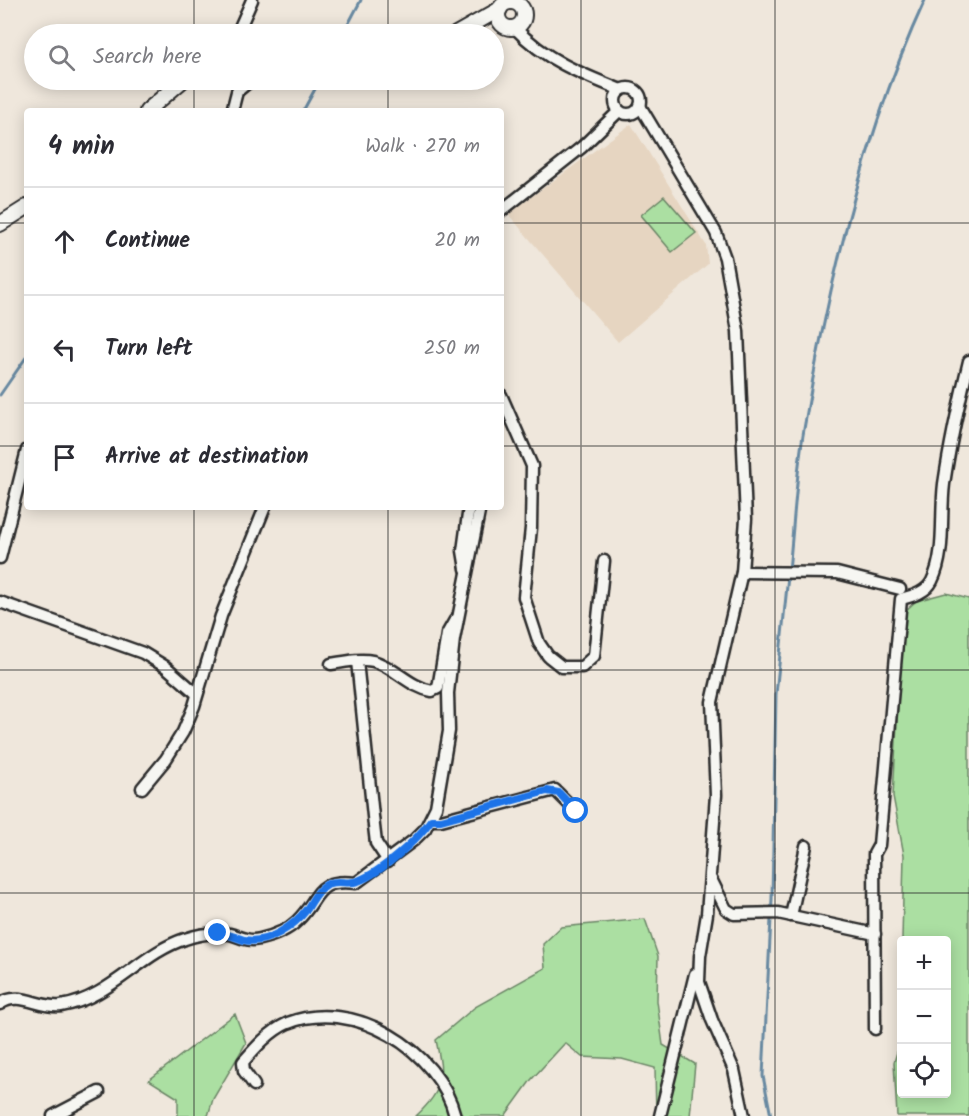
<!DOCTYPE html>
<meta charset="utf-8">
<style>
:root{--surface:#fff;--page:#f7f7f7;--text:#2b2b33;--muted:#7c7c81;--line:#e1e1e2}
body{margin:0;font-family:Kalam,sans-serif;background:var(--page);color:var(--text)}
.controls{position:absolute;right:18px;bottom:18px;display:grid;overflow:hidden;border-radius:6px;box-shadow:0 3px 15px #0003}
.controls button{width:54px;height:54px;display:grid;place-items:center;padding:0;border:0;border-bottom:2px solid var(--line);background:var(--surface);color:var(--text);font:30px sans-serif}
.stop{position:absolute;width:18px;height:18px;margin:-14px;border:4px solid #1a73e8;border-radius:50%;background:#fff}
.stop.end{background:#1a73e8;border-color:#fff;box-shadow:0 2px 6px #0008}
.list{margin:0;padding:0;list-style:none}
h2{display:flex;justify-content:space-between;align-items:center;height:78px;margin:0;padding:0 24px;font-size:26px}
h2 small{font-size:20px;font-weight:400;color:var(--muted)}
.list li{display:grid;grid-template-columns:39px 1fr auto;gap:18px;align-items:center;box-sizing:border-box;height:108px;padding:0 24px;border-top:2px solid var(--line)}
.list b{display:block;font-size:22px;white-space:nowrap}
.list em{font-size:20px;font-style:normal;color:var(--muted)}
.icon{flex:none;width:33px;height:33px;fill:none;stroke:currentColor;stroke-width:2;stroke-linecap:round;stroke-linejoin:round}
.map{position:relative;flex:none;width:969px;height:1116px;overflow:hidden}
.search{position:absolute;background:var(--surface);box-shadow:0 3px 15px #0003;left:24px;top:24px;width:480px;height:66px;display:flex;align-items:center;gap:15px;box-sizing:border-box;padding:0 21px;border-radius:33px;color:var(--muted);font-size:22px}
.panel{position:absolute;background:var(--surface);box-shadow:0 3px 15px #0003;left:24px;top:108px;width:480px;height:402px;border-radius:6px}
.map>svg:first-child{display:block}
.built{fill:#e6d5c1}
.green{fill:#abdfa2;stroke:#6b8566;stroke-width:1.5}
.lines{fill:none;stroke-linecap:round;stroke-linejoin:round}
.stream{stroke:#6889a1;stroke-width:3}
.street-casing{stroke:#2b2b2b;stroke-width:15}
.secondary-casing{stroke:#2b2b2b;stroke-width:18}
.street{stroke:#f6f6f2;stroke-width:10}
.secondary{stroke:#f6f6f2;stroke-width:14}
.route{stroke:#1a73e8;stroke-width:8}
.grid{fill:none;stroke:#2b2b2b;stroke-width:1.5;stroke-opacity:0.55}
</style>
<div class="map">
<svg width="969" height="1116" viewBox="0 0 969 1116">
<rect width="100%" height="100%" fill="#efe7dc"/>
<filter id="ink" filterUnits="userSpaceOnUse"><feTurbulence type="fractalNoise" baseFrequency=".0167" numOctaves="2"/><feDisplacementMap in="SourceGraphic" scale="12" xChannelSelector="R" yChannelSelector="G"/><feConvolveMatrix kernelMatrix="1 2 1 2 8 2 1 2 1" color-interpolation-filters="sRGB"/></filter>
<g filter="url(#ink)">
<!-- built -->
<path class="built" d="M 631,124 L 706,245 L 708,264 L 618,342 L 508,214 Z"/>
<!-- green -->
<g class="green">
<path d="M 664,196 L 696,233 L 672,252 L 641,215 Z"/>
<path d="M 946,593 L 969,599 L 969,1116 L 897,1116 L 894,1062 L 901,1039 L 901,1009 L 902,1094 L 946,1094 L 946,940 L 902,940 L 904,855 L 893,796 L 903,613 L 916,601 Z"/>
<path d="M 645,919 L 658,956 L 657,1001 L 663,1045 L 695,1064 L 690,1116 L 656,1116 L 655,1068 L 622,1059 L 582,1057 L 565,1043 L 531,1080 L 505,1116 L 416,1116 C 445,1089 444,1078 436,1040 L 475,1007 L 545,968 L 543,944 L 561,927 Z"/>
<path d="M 235,1014 L 246,1043 L 213,1099 L 208,1116 L 178,1116 L 178,1098 L 149,1080 Z"/>
</g>
<g class="lines">
<!-- stream -->
<g class="stream">
<path d="M 343,34 L 361,0"/>
<path d="M 303,111 L 320,80"/>
<path d="M 0,395 L 27,356"/>
<path d="M 789,570 C 794,523 796,475 804,429 C 828,286 864,132 925,0"/>
<path d="M 771,1116 L 763,1076 L 772,899 L 776,694 L 788,576"/>
</g>
<defs>
<g id="street">
<path d="M 515,28 C 545,60 581,74 621,90"/>
<path d="M 237,34 L 252,0"/>
<circle cx="628" cy="101" r="13"/>
<path d="M 239,90 L 251,80"/>
<path d="M 640,106 L 716,233 L 725,258 L 738,331 L 746,519 L 742,572 L 712,702 L 716,795 L 707,914 L 700,956 L 699,982 L 712,1020 L 734,1070 L 744,1116"/>
<path d="M 232,111 L 240,80"/>
<path d="M 501,211 L 582,147 L 619,111"/>
<path d="M 501,395 L 532,466 L 531,528 L 524,597 L 539,643 L 548,656 L 562,667 L 582,667 L 594,656 L 604,561"/>
<path d="M 0,558 L 27,450"/>
<path d="M 466,569 L 463,551 L 469,507"/>
<path d="M 742,572 L 837,573 L 900,589"/>
<path d="M 0,602 L 143,653 L 166,667 L 197,694"/>
<path d="M 357,661 L 374,826 L 376,843 L 388,861"/>
<path d="M 331,664 C 344,662 360,658 373,661 C 395,667 409,687 432,691 L 438,688 L 447,634 L 455,620"/>
<path d="M 142,788 L 166,759 L 183,732 L 194,706 L 221,616 L 265,507"/>
<path d="M 431,820 L 441,820 L 555,790 L 576,811"/>
<path d="M 711,879 L 726,909 L 734,914 L 778,913 L 875,934"/>
<path d="M 791,916 L 806,846"/>
<path d="M 0,1004 C 19,990 40,1009 61,1006 C 109,999 141,953 185,939 C 199,934 215,932 230,934 C 241,937 248,942 260,939 C 273,936 288,930 297,921 C 321,898 314,878 356,883 L 414,840 L 425,829 L 436,807 L 449,731 L 448,693 L 454,639 L 480,507"/>
<path d="M 875,1029 L 874,854 L 879,845 L 901,599 C 912,596 926,593 932,581 C 946,553 940,515 944,484 C 950,443 959,402 969,361"/>
<path d="M 254,1085 L 244,1071 L 243,1062 C 256,1047 270,1031 288,1023 C 353,997 439,1050 455,1116"/>
<path d="M 53,1116 L 99,1092"/>
<path d="M 660,1116 L 695,974"/>
</g>
<g id="secondary">
<circle cx="511" cy="15" r="13"/>
<path d="M 456,34 L 500,9"/>
<path d="M 147,111 L 183,80"/>
<path d="M 0,224 L 27,207"/>
</g>
</defs>
<!-- street casing -->
<use href="#street" class="street-casing"/>
<!-- secondary casing -->
<use href="#secondary" class="secondary-casing"/>
<!-- street -->
<use href="#street" class="street"/>
<!-- secondary -->
<use href="#secondary" class="secondary"/>
</g>
</g>
<g class="lines" filter="url(#ink)">
<!-- route -->
<path class="route" d="M 218,933 C 227,934 235,937 244,940 C 267,945 294,926 307,909 C 313,900 317,890 327,884 C 337,879 348,885 358,881 C 382,872 417,840 431,820 L 441,820 L 547,791 L 559,793 L 576,811"/>
</g>
<!-- grid -->
<path class="grid" d="M 194,0 L 194,34M 388,0 L 388,34M 581,0 L 581,1116M 775,0 L 775,1116M 194,80 L 194,111M 388,80 L 388,111M 0,223 L 27,223M 501,223 L 969,223M 0,446 L 27,446M 501,446 L 969,446M 194,507 L 194,1116M 388,507 L 388,1116M 0,670 L 969,670M 0,893 L 969,893"/>
</svg>
<div class="controls">
<button>+</button>
<button>−</button>
<button><svg class="icon" aria-label="locate" viewBox="0 0 24 24"><circle cx="12" cy="12" r="6"/><path d="M12 2v4M12 18v4M2 12h4M18 12h4"/></svg></button>
</div>
<div class="stop" style="left:576px;top:811px"></div>
<div class="stop end" style="left:218px;top:933px"></div>
<div class="search"><svg class="icon" aria-label="search" viewBox="0 0 24 24"><circle cx="10" cy="10" r="6"/><path d="M15 15l6 6"/></svg>Search here</div>
<section class="panel">
<h2>4 min<small>Walk · 270 m</small></h2>
<ul class="list">
<li><svg class="icon" aria-label="ahead" viewBox="0 0 24 24"><path d="M12 20V5M6 11l6-6 6 6"/></svg><div><b>Continue</b></div><em>20 m</em></li>
<li><svg class="icon" aria-label="left" viewBox="0 0 24 24"><path d="M17 20v-9H6M10 6l-5 5 5 5"/></svg><div><b>Turn left</b></div><em>250 m</em></li>
<li><svg class="icon" aria-label="arrive" viewBox="0 0 24 24"><path d="M6 21V4h12l-3 4 3 4H6"/></svg><div><b>Arrive at destination</b></div></li>
</ul>
</section>
</div>
